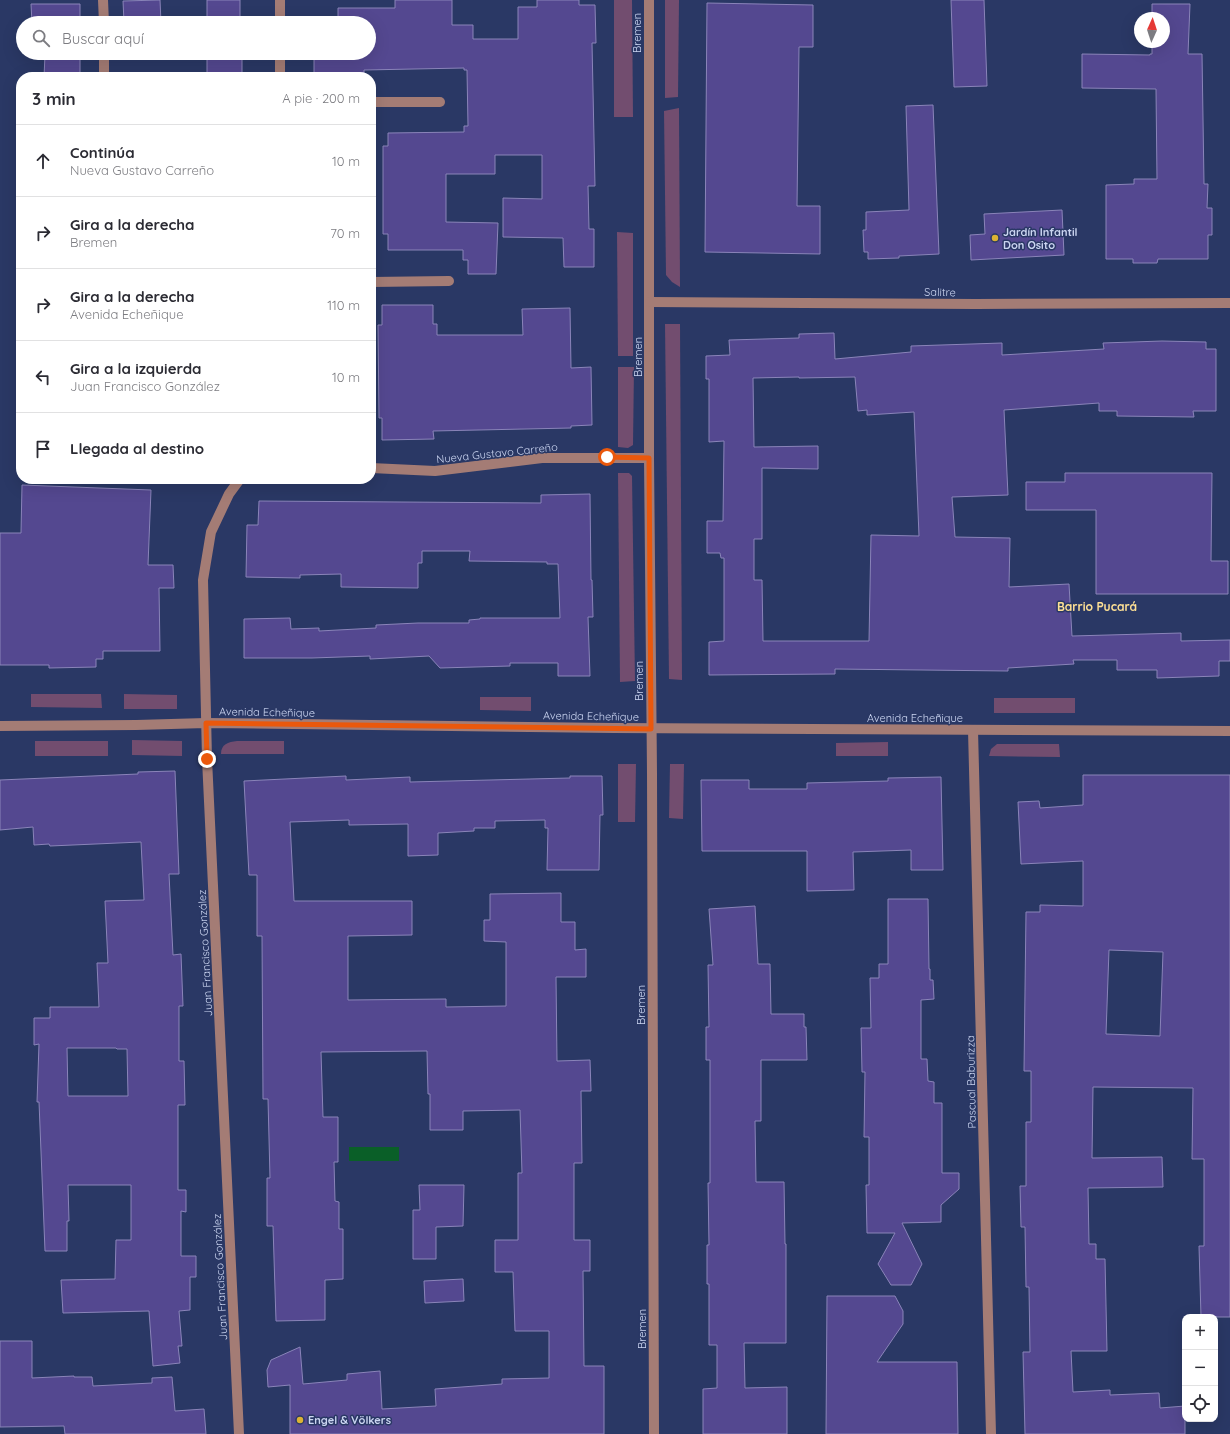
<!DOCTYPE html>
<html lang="es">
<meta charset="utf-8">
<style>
:root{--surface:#fff;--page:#f2f2f3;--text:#2b2b33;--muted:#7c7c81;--line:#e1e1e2}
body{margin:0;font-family:Quicksand,sans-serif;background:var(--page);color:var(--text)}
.controls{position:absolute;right:12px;bottom:12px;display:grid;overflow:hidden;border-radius:8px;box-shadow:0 4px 16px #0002}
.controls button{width:36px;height:36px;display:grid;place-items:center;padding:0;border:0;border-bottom:1px solid var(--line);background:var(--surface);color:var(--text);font:20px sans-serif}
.compass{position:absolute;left:1134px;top:12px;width:36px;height:36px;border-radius:50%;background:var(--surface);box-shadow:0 4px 16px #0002;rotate:3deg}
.stop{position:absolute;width:12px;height:12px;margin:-9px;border:3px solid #ea580c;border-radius:50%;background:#fff}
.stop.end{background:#ea580c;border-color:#fff;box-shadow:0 1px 4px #0008}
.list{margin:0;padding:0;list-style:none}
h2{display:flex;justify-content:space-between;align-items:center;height:52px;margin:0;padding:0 16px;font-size:17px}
h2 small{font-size:13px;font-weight:400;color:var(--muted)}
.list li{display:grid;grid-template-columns:26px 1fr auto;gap:12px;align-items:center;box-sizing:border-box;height:72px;padding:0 16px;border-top:1px solid var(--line)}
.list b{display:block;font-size:15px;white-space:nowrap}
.list p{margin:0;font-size:13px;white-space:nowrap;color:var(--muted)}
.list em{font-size:13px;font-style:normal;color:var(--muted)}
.icon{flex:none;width:22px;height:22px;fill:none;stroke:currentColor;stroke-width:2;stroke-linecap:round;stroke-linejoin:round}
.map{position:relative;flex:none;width:1230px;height:1434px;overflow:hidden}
.search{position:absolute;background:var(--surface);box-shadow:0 4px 16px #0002;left:16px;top:16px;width:360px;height:44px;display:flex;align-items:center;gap:10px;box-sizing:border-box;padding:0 14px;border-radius:22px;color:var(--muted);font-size:15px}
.panel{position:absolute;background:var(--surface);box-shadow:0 4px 16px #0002;left:16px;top:72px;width:360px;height:412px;border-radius:16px}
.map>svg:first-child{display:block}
.green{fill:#724d6f}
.water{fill:#0a5f28}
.building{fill:#544890;stroke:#8a84b9;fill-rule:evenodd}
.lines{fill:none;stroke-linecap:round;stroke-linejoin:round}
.minor{stroke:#a47c75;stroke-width:10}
.route{stroke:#ea580c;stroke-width:5}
.poi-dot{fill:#dcb233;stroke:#2a3865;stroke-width:1.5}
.labels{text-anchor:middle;stroke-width:3;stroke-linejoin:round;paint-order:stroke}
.street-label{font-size:11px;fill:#ccd6f2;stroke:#2a3865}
.poi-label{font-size:11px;font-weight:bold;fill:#ccd6f2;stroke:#2a3865;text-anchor:start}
.neighbourhood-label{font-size:12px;font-weight:bold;fill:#ffe195;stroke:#2a3865}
</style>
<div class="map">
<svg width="1230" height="1434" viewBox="0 0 1230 1434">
<rect width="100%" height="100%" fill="#2a3865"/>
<!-- green -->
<g class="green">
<path d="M 614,0 L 632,0 L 633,117 L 614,117 Z"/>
<path d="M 665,0 L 679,0 L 678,97 L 665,98 Z"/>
<path d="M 679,108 L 680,287 L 672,282 L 666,275 L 664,111 Z"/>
<path d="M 617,232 L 633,233 L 633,356 L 618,356 Z"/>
<path d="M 665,324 L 680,324 L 682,680 L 669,679 Z"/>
<path d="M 618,367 L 634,367 L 633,445 L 628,448 L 618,447 Z"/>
<path d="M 618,473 L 629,473 L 632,476 L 635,681 L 620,682 Z"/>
<path d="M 31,694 L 101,694 L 102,708 L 31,707 Z"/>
<path d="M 124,694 L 177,695 L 177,709 L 124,709 Z"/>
<path d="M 480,697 L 531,697 L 531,711 L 480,710 Z"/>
<rect x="994" y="698" width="81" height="15"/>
<path d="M 132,740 L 182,741 L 182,756 L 132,755 Z"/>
<rect x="35" y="741" width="73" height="15"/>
<path d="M 237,741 L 284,741 L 284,754 L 221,754 C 221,744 228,742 237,741 Z"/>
<path d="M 888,742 L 888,756 L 836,756 L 836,743 Z"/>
<path d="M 997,744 L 1059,744 L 1060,757 L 989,756 L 991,749 Z"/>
<path d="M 618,764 L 636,764 L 635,822 L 618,822 Z"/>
<path d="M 670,764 L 684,764 L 683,819 L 669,818 Z"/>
</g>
<!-- water -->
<rect class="water" x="349" y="1147" width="50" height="14"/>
<!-- building -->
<g class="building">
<path d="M 160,0 L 161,23 L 124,22 L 123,1 Z"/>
<rect x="207" y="0" width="33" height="23"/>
<path d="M 395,0 L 452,0 L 452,25 L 473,25 L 473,39 L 518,39 L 518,7 L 537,7 L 537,0 L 579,0 L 579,5 L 595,5 L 596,43 L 592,43 L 595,186 L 588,186 L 589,229 L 594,229 L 594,267 L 564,267 L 563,238 L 503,237 L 503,198 L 542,199 L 542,155 L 495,155 L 495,174 L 446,174 L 446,222 L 498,223 L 496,274 L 468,274 L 468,260 L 463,260 L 463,250 L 388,250 L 388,234 L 383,234 L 383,146 L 388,146 L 388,133 L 464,132 L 464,126 L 468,126 L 467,70 L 464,70 L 464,68 L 364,70 L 364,77 L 314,77 L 314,53 L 369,53 L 369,23 L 338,23 L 338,8 L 395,8 Z"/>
<path d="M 951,0 L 984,0 L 987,86 L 954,87 Z"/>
<path d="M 707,3 L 813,5 L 813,47 L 799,47 L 797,206 L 820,206 L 820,254 L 705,252 Z"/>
<path d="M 31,4 L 80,4 L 80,23 L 32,23 Z"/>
<path d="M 1152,4 L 1190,4 L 1188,54 L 1202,54 L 1204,184 L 1208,184 L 1207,208 L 1212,208 L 1212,235 L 1208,235 L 1208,259 L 1158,259 L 1157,263 L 1133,263 L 1133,259 L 1106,259 L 1106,185 L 1134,184 L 1134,179 L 1157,179 L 1156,89 L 1082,88 L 1082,54 L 1150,55 L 1150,54 L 1152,54 L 1152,42 L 1164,42 L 1164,18 L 1152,18 Z"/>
<path d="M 32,53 L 80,53 L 80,77 L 44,77 L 45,55 L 32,55 Z"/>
<rect x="207" y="53" width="35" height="24"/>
<path d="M 933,105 L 939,254 L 899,256 L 899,258 L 868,259 L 868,252 L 864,252 L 863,230 L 866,230 L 866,212 L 909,210 L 906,106 Z"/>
<path d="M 1062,210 L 1064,255 L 971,260 L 970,235 L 985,234 L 984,214 Z"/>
<path d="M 382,305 L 433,305 L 433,324 L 437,324 L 437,335 L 523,335 L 522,309 L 570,308 L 571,368 L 591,367 L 592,425 L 571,426 L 571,428 L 433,431 L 434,439 L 382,440 L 382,418 L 379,418 L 378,325 L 382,325 Z"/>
<path d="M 834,333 L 835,359 L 911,352 L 911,346 L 1002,343 L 1002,355 L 1104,349 L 1103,343 L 1162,341 L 1206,342 L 1206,349 L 1216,349 L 1216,411 L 1193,411 L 1194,417 L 1117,416 L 1117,411 L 1099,411 L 1099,403 L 1004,410 L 1008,495 L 952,497 L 955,537 L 1010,538 L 1009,587 L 1069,584 L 1072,636 L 1181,633 L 1181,641 L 1230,640 L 1230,661 L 1219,661 L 1219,676 L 1157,678 L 1157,670 L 1117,670 L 1117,660 L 1073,660 L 1074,664 L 1008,668 L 1008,671 L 835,669 L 835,674 L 709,675 L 709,642 L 724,641 L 724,558 L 721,558 L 720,553 L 707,553 L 707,521 L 723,521 L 724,441 L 709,442 L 709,379 L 706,379 L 706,356 L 730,355 L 729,340 L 799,338 L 799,334 ZM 799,377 L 799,378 L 855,377 L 858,411 L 867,410 L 867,415 L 914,412 L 919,536 L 871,535 L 869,641 L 763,641 L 762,580 L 754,580 L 754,539 L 762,539 L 762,468 L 818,469 L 818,446 L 754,447 L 753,378 Z"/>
<path d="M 1065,473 L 1212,473 L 1211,561 L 1228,561 L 1228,594 L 1096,594 L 1096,510 L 1026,510 L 1026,482 L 1065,482 Z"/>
<path d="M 22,485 L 151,490 L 148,565 L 173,565 L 174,588 L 159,588 L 160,651 L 103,651 L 103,659 L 96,659 L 96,667 L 49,668 L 49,665 L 0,665 L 0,533 L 21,533 Z"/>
<path d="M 590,494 L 591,580 L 592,580 L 593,617 L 588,617 L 590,676 L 558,676 L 558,663 L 510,663 L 510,666 L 440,668 L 429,656 L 370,659 L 370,656 L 312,658 L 244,658 L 244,619 L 290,618 L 291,629 L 319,628 L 319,631 L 376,628 L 376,625 L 418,623 L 469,623 L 469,620 L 480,619 L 480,618 L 560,618 L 558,564 L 547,564 L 547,562 L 469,561 L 470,551 L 422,551 L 422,563 L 418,563 L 418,588 L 341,587 L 341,574 L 300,575 L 300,578 L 246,577 L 247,525 L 258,525 L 259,501 L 541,503 L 541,495 Z"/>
<path d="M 175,771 L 179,874 L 169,874 L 173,955 L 181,954 L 183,1006 L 179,1006 L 179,1061 L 184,1061 L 185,1105 L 178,1105 L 178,1190 L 186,1190 L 186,1212 L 181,1211 L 181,1256 L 196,1256 L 196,1277 L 190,1277 L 190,1310 L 179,1311 L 182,1346 L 178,1346 L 180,1363 L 153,1366 L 149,1311 L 63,1313 L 61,1280 L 115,1279 L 116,1240 L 131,1240 L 131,1185 L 68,1185 L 69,1221 L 67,1221 L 67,1251 L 45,1251 L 39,1102 L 37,1102 L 39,1044 L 34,1045 L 34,1018 L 50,1018 L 50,1007 L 99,1007 L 97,963 L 108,963 L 105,901 L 144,900 L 141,842 L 50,846 L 49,844 L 34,845 L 33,827 L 0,830 L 0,780 L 138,774 L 138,772 ZM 67,1048 L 116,1048 L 117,1049 L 127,1049 L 128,1096 L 68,1096 Z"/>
<path d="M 1083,775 L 1230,775 L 1230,1317 L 1201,1317 L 1199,1246 L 1204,1246 L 1204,1159 L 1192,1159 L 1193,1088 L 1093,1087 L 1092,1158 L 1162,1157 L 1163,1187 L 1088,1188 L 1089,1244 L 1096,1244 L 1096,1259 L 1105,1259 L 1107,1351 L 1071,1351 L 1073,1392 L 1110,1390 L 1110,1395 L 1159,1393 L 1160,1408 L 1185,1406 L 1185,1434 L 1025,1434 L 1023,1352 L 1030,1352 L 1029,1287 L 1026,1287 L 1025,1227 L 1021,1227 L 1020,1186 L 1026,1186 L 1026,1122 L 1031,1122 L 1031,1071 L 1024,1071 L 1026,912 L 1040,912 L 1040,905 L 1083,906 L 1083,861 L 1021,864 L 1018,802 L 1039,801 L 1040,808 L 1083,805 ZM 1109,950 L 1163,952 L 1160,1036 L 1106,1034 Z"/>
<path d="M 346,776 L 346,780 L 410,777 L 410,782 L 570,778 L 570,776 L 602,776 L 603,815 L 600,815 L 599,870 L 547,870 L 548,828 L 545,828 L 545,820 L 495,821 L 495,828 L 474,828 L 474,831 L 438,833 L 438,855 L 408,856 L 408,824 L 349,825 L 349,820 L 290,822 L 294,901 L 412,901 L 412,935 L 348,936 L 348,1000 L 446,999 L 446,1007 L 506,1006 L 506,942 L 484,941 L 484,920 L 490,920 L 490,894 L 561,893 L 561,922 L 575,922 L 575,950 L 586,949 L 586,977 L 556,977 L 557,1061 L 590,1060 L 591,1091 L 581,1091 L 582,1163 L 574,1163 L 574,1240 L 590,1240 L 590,1271 L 583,1271 L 584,1366 L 604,1366 L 604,1434 L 290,1434 L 290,1385 L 268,1387 L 267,1370 L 271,1360 L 300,1347 L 303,1384 L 347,1380 L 347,1374 L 380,1371 L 382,1409 L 436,1406 L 435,1389 L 502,1384 L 502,1379 L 549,1378 L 549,1331 L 515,1331 L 513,1272 L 495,1272 L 495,1240 L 518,1240 L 518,1173 L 522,1173 L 520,1110 L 463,1111 L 463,1130 L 430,1130 L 430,1094 L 428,1094 L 427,1051 L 321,1052 L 323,1117 L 338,1117 L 338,1162 L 334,1162 L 335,1201 L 339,1202 L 339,1229 L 343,1229 L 343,1279 L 325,1280 L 325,1320 L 276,1321 L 273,1226 L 267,1226 L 267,1178 L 270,1178 L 268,1099 L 263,1099 L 262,936 L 257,936 L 257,875 L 249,875 L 244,781 Z"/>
<path d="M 941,777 L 943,870 L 911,870 L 911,850 L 853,852 L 854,890 L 807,891 L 807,851 L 702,851 L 701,780 L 749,780 L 749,789 L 807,789 L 807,783 L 888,781 L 888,778 Z"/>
<path d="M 888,899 L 928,899 L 929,969 L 930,969 L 930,980 L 933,980 L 934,999 L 921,1000 L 921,1059 L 927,1059 L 928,1081 L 934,1082 L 934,1103 L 942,1103 L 942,1173 L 959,1173 L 959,1189 L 941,1205 L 941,1222 L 902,1223 L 922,1264 L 911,1285 L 891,1285 L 878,1264 L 895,1233 L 867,1233 L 866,1185 L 869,1185 L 869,1137 L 864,1137 L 865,1072 L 862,1072 L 861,1028 L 871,1028 L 870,978 L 879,978 L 879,964 L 888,964 Z"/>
<path d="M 755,906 L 758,964 L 770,964 L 771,1014 L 804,1014 L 804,1027 L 806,1027 L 807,1060 L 761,1060 L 761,1121 L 755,1121 L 756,1182 L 784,1182 L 785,1244 L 786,1244 L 786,1343 L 744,1343 L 745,1388 L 787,1387 L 787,1434 L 703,1434 L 703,1389 L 717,1388 L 717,1345 L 709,1345 L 709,1284 L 707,1284 L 707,1245 L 709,1245 L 708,1183 L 710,1183 L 710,1060 L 706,1060 L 706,1027 L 709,1027 L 708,965 L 713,965 L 709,909 Z"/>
<path d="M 419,1185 L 464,1185 L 463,1226 L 436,1227 L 436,1259 L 413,1259 L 413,1210 L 420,1210 Z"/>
<path d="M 463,1279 L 464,1301 L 425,1303 L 424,1281 Z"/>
<path d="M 827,1296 L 895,1296 L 903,1311 L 903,1324 L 877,1362 L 957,1362 L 958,1434 L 826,1434 Z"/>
<path d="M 0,1341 L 32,1341 L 32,1378 L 74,1376 L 74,1377 L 92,1377 L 93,1386 L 152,1383 L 152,1378 L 172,1377 L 175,1411 L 204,1409 L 206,1434 L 65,1434 L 64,1426 L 0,1427 Z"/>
</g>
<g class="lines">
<!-- minor -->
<g class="minor">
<path d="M 103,0 L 104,23"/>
<path d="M 280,0 L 280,23"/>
<path d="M 649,0 L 649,458 L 652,773 L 654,1434"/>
<path d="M 104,53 L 104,77"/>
<path d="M 280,53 L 280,77"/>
<path d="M 371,102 L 440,102"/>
<path d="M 371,282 L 449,281"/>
<path d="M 650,302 L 976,304 L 1230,303"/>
<path d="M 371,468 L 435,471 L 542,458 L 649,458"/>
<path d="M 0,726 L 136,725 L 206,723 L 613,728 L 1230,731"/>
<path d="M 973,730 L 991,1434"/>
<path d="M 239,1434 L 207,759 L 203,580 L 211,532 L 229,494 L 240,479"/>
</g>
</g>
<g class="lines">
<!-- route -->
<path class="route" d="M 207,759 L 206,723 L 651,729 L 649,458 L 607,457"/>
</g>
<!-- markers -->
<g class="poi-dot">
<circle cx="995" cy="238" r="4"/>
<circle cx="300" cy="1420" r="4"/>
</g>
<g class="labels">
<!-- street labels -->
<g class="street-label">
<text transform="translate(637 33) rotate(-90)" y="4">Bremen</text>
<text transform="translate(940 292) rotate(1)" y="4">Salitre</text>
<text transform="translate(638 357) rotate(-90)" y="4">Bremen</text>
<text transform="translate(497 453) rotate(-6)" y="4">Nueva Gustavo Carreño</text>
<text transform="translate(639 681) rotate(-90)" y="4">Bremen</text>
<text transform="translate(267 712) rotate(1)" y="4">Avenida Echeñique</text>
<text transform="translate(591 716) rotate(1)" y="4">Avenida Echeñique</text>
<text x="915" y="722">Avenida Echeñique</text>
<text transform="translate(205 953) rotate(-93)" y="4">Juan Francisco González</text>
<text transform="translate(641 1005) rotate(-90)" y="4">Bremen</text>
<text transform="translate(971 1082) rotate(-91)" y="4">Pascual Baburizza</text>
<text transform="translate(220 1277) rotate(-93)" y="4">Juan Francisco González</text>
<text transform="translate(642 1329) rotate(-90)" y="4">Bremen</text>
</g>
<!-- poi labels -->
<g class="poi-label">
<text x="1003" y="236">Jardín Infantil<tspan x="1003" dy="13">Don Osito</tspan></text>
<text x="308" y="1424">Engel &amp; Völkers</text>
</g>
<!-- neighbourhood labels -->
<g class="neighbourhood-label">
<text x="1097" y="611">Barrio Pucará</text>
</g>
</g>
</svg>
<div class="controls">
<button>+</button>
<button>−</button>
<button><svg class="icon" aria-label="locate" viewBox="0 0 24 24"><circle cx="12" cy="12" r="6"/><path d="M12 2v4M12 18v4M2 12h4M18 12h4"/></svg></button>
</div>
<svg class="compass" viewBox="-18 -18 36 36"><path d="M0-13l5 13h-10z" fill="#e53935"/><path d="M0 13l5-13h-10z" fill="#7c7c81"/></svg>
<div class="stop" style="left:607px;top:457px"></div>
<div class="stop end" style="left:207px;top:759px"></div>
<div class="search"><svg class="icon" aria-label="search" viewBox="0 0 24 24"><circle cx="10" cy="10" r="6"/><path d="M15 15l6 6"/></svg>Buscar aquí</div>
<section class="panel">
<h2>3 min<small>A pie · 200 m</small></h2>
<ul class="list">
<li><svg class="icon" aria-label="ahead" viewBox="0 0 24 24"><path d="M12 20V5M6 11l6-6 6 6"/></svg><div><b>Continúa</b><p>Nueva Gustavo Carreño</p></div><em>10 m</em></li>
<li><svg class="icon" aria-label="right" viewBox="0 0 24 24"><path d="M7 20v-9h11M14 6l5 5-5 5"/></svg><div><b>Gira a la derecha</b><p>Bremen</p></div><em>70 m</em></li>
<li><svg class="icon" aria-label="right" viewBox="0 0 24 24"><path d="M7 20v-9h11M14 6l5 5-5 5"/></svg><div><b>Gira a la derecha</b><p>Avenida Echeñique</p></div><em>110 m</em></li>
<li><svg class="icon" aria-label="left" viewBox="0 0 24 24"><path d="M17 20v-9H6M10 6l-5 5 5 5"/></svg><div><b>Gira a la izquierda</b><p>Juan Francisco González</p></div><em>10 m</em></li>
<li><svg class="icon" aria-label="arrive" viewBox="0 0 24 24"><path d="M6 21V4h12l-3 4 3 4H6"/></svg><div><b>Llegada al destino</b></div></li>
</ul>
</section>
</div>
